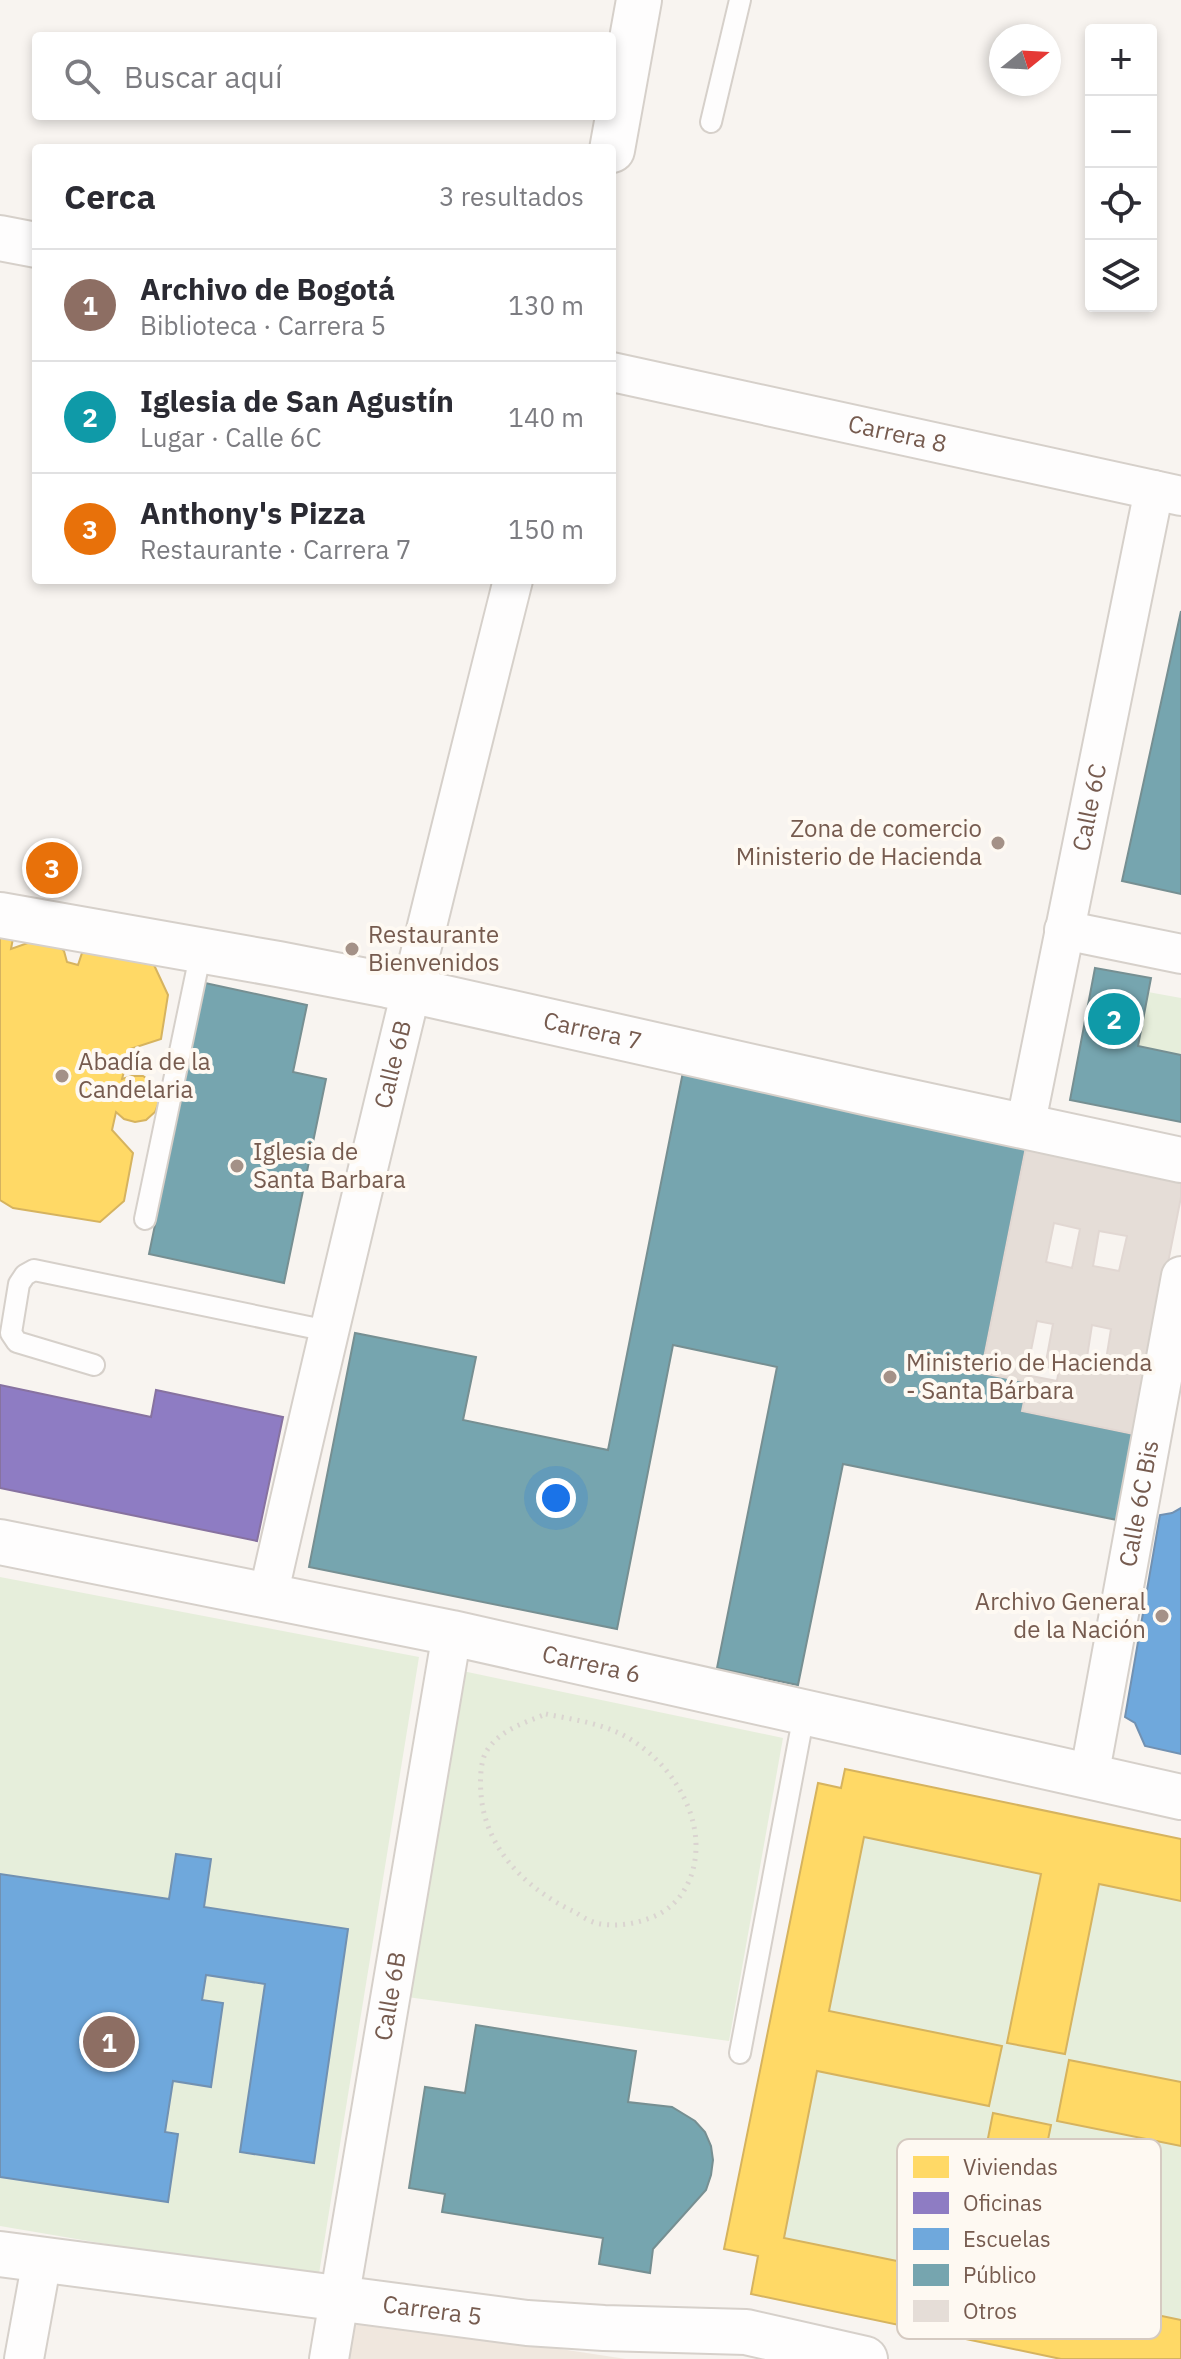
<!DOCTYPE html>
<html lang="es">
<meta charset="utf-8">
<style>
:root{--surface:#fff;--page:#f2f2f3;--text:#2b2b33;--muted:#7c7c81;--line:#e1e1e2;--accent:#db2777}
body{margin:0;font-family:"IBM Plex Sans",sans-serif;background:var(--page);color:var(--text)}
.controls{position:absolute;right:24px;top:24px;display:grid;overflow:hidden;border-radius:8px;box-shadow:0 4px 12px #0003}
.controls button{width:72px;height:72px;display:grid;place-items:center;padding:0;border:0;border-bottom:2px solid var(--line);background:var(--surface);color:var(--text);font:40px sans-serif}
.compass{position:absolute;left:989px;top:24px;width:72px;height:72px;border-radius:50%;background:var(--surface);box-shadow:0 4px 12px #0003;rotate:72deg}
.you{position:absolute;left:556px;top:1498px;width:28px;height:28px;margin:-20px;border:6px solid #fff;border-radius:50%;background:#1a73e8;box-shadow:0 0 0 12px #1a73e833}
.badge{display:grid;place-items:center;width:52px;height:52px;border-radius:50%;background:var(--accent);color:#fff;font-size:26px;font-weight:700}
.pin{position:absolute;translate:-50% -50%;border:4px solid #fff;box-shadow:0 2px 8px #0006}
.list{margin:0;padding:0;list-style:none}
h2{display:flex;justify-content:space-between;align-items:center;height:104px;margin:0;padding:0 32px;font-size:34px}
h2 small{font-size:26px;font-weight:400;color:var(--muted)}
.list li{display:grid;grid-template-columns:52px 1fr auto;gap:24px;align-items:center;box-sizing:border-box;height:112px;padding:0 32px;border-top:2px solid var(--line)}
.list b{display:block;font-size:30px;white-space:nowrap}
.list p{margin:0;font-size:26px;white-space:nowrap;color:var(--muted)}
.list em{font-size:26px;font-style:normal;color:var(--muted)}
.icon{flex:none;width:44px;height:44px;fill:none;stroke:currentColor;stroke-width:2;stroke-linecap:round;stroke-linejoin:round}
.map{position:relative;flex:none;width:1181px;height:2359px;overflow:hidden}
.search{position:absolute;background:var(--surface);box-shadow:0 4px 12px #0003;left:32px;top:32px;width:584px;height:88px;display:flex;align-items:center;gap:20px;box-sizing:border-box;padding:0 28px;border-radius:8px;color:var(--muted);font-size:30px}
.panel{position:absolute;background:var(--surface);box-shadow:0 4px 12px #0003;left:32px;top:144px;width:584px;height:440px;border-radius:8px}
.map>svg:first-child{display:block}
.residential{fill:#f0e7de}
.green{fill:#e6eedb}
.homes{fill:#ffd966;stroke:#d6b35f;stroke-width:2}
.offices{fill:#8e7cc3;stroke:#8772a0;stroke-width:2}
.schools{fill:#6fa8dc;stroke:#7191b2;stroke-width:2}
.public{fill:#76a5af;stroke:#768f92;stroke-width:2}
.building{fill:#e5ddd7;stroke:#e1d7d2;stroke-width:2;fill-rule:evenodd}
.lines{fill:none;stroke-linecap:round;stroke-linejoin:round}
.service-casing{stroke:#d6d0ca;stroke-width:24}
.minor-casing{stroke:#d6d0ca;stroke-width:42}
.tertiary-casing{stroke:#d6d0ca;stroke-width:48}
.path{stroke:#dad4d0;stroke-width:5;stroke-dasharray:2 6;stroke-linecap:butt}
.service{stroke:#fefdfd;stroke-width:20}
.minor{stroke:#fefdfd;stroke-width:38}
.tertiary{stroke:#fefdfd;stroke-width:44}
.poi-dot{fill:#a49187;stroke:#fef9f2;stroke-width:3}
.labels{text-anchor:middle;stroke-width:8;stroke-linejoin:round;paint-order:stroke}
.street-label{font-size:24px;fill:#765b4f;stroke:#fef9f2}
.poi-label{font-size:24px;fill:#765b4f;stroke:#fef9f2;text-anchor:start}
.key{fill:#fef9f2;stroke:#d5cac1;stroke-width:2}
.key-label{font-size:22px;fill:#765b4f}
</style>
<div class="map">
<svg width="1181" height="2359" viewBox="0 0 1181 2359">
<rect width="100%" height="100%" fill="#f8f4f0"/>
<!-- residential -->
<path class="residential" d="M 352,2317 L 626,2359 L 634,2359 L 345,2359 Z"/>
<!-- green -->
<g class="green">
<path d="M 1148,992 L 1181,998 L 1181,1055 L 1138,1046 Z"/>
<path d="M 0,1577 L 419,1657 L 318,2280 L 0,2226 Z"/>
<path d="M 458,1670 L 783,1738 L 729,2041 L 407,1997 Z"/>
<path d="M 864,1837 L 1041,1874 L 1008,2043 L 1065,2054 L 1099,1884 L 1181,1901 L 1181,2082 L 1070,2060 L 1057,2120 L 1181,2146 L 1181,2320 L 1018,2286 L 1050,2124 L 993,2113 L 961,2274 L 784,2238 L 817,2071 L 989,2106 L 1002,2047 L 829,2011 Z"/>
</g>
<!-- homes -->
<g class="homes">
<path d="M 0,931 L 14,933 L 11,949 L 36,940 L 57,944 L 64,951 L 67,962 L 78,965 L 82,953 L 90,952 L 154,965 L 168,995 L 161,1039 L 130,1049 L 122,1079 L 132,1076 L 143,1076 L 152,1082 L 158,1091 L 159,1102 L 155,1112 L 146,1120 L 135,1122 L 124,1119 L 116,1112 L 112,1130 L 133,1153 L 124,1201 L 100,1222 L 13,1208 L 0,1200 Z"/>
<path d="M 845,1769 L 1181,1839 L 1181,1901 L 1099,1884 L 1065,2054 L 1007,2043 L 1041,1874 L 864,1837 L 829,2011 L 1002,2046 L 989,2106 L 817,2071 L 784,2238 L 961,2274 L 993,2113 L 1051,2125 L 1018,2286 L 1181,2320 L 1181,2359 L 1061,2359 L 751,2294 L 758,2256 L 724,2249 L 818,1783 L 841,1788 Z"/>
<path d="M 1069,2060 L 1181,2082 L 1181,2146 L 1057,2121 Z"/>
</g>
<!-- offices -->
<path class="offices" d="M 0,1385 L 151,1417 L 156,1390 L 283,1417 L 257,1541 L 0,1488 Z"/>
<!-- schools -->
<g class="schools">
<path d="M 1181,1508 L 1181,1754 L 1145,1746 L 1135,1723 L 1125,1717 L 1160,1515 L 1172,1513 Z"/>
<path d="M 176,1854 L 211,1859 L 204,1907 L 348,1929 L 314,2163 L 240,2152 L 265,1984 L 206,1975 L 202,2000 L 223,2003 L 211,2087 L 173,2081 L 165,2132 L 178,2134 L 168,2202 L 0,2177 L 0,1874 L 169,1899 Z"/>
</g>
<!-- public -->
<g class="public">
<path d="M 1181,611 L 1181,894 L 1122,881 Z"/>
<path d="M 1095,968 L 1151,978 L 1138,1046 L 1181,1055 L 1181,1122 L 1070,1100 Z"/>
<path d="M 205,983 L 307,1005 L 293,1072 L 326,1079 L 284,1283 L 149,1254 Z"/>
<path d="M 683,1072 L 1027,1142 L 981,1373 L 1028,1382 L 1022,1411 L 1134,1434 L 1117,1520 L 843,1464 L 798,1685 L 717,1668 L 777,1367 L 673,1345 L 617,1629 L 309,1567 L 355,1333 L 476,1357 L 463,1420 L 608,1450 Z"/>
<path d="M 476,2025 L 636,2051 L 628,2102 L 672,2107 L 695,2121 L 705,2132 L 711,2146 L 713,2160 L 711,2175 L 706,2190 L 653,2249 L 650,2273 L 599,2264 L 603,2238 L 442,2212 L 445,2194 L 409,2188 L 425,2087 L 465,2093 Z"/>
</g>
<!-- building -->
<path class="building" d="M 1027,1142 L 1181,1173 L 1181,1197 L 1134,1434 L 1022,1411 L 1028,1382 L 981,1373 ZM 1054,1223 L 1080,1229 L 1072,1268 L 1046,1262 ZM 1099,1231 L 1127,1236 L 1119,1271 L 1093,1266 ZM 1037,1321 L 1053,1324 L 1045,1367 L 1059,1369 L 1057,1381 L 1026,1375 ZM 1092,1325 L 1111,1329 L 1106,1360 L 1087,1357 Z"/>
<g class="lines">
<defs>
<g id="service">
<path d="M 711,122 L 740,0"/>
<path d="M 145,1219 L 201,951"/>
<path d="M 94,1365 L 17,1342 L 11,1333 L 19,1284 L 25,1275 L 34,1270 L 328,1331"/>
<path d="M 740,2053 L 804,1714"/>
</g>
<g id="minor">
<path id="s1" d="M 612,372 L 1181,496"/>
<path d="M 1064,930 L 1181,954"/>
<path id="s2" d="M 1025,1127 L 1154,490"/>
<path id="s3" d="M 268,1596 C 345,1256 428,918 513,580"/>
<path id="s4" d="M 1089,1777 L 1181,1276"/>
<path d="M 24,2359 L 42,2260"/>
<path id="s5" d="M 329,2359 L 452,1633"/>
</g>
<g id="tertiary">
<path d="M 612,150 L 639,0"/>
<path d="M 0,238 L 36,245"/>
<path id="s6" d="M 0,915 L 278,964 L 387,985 L 869,1093 L 1181,1160"/>
<path id="s7" d="M 0,1542 L 452,1633 L 1181,1797"/>
<path id="s8" d="M 0,2254 L 527,2323 L 604,2328 L 746,2332 L 865,2359"/>
</g>
</defs>
<!-- service casing -->
<use href="#service" class="service-casing"/>
<!-- minor casing -->
<use href="#minor" class="minor-casing"/>
<!-- tertiary casing -->
<use href="#tertiary" class="tertiary-casing"/>
<!-- path -->
<path class="path" d="M 546,1714 C 575,1720 608,1724 633,1741 C 676,1768 709,1825 691,1876 C 685,1892 676,1904 661,1913 C 643,1923 617,1928 596,1923 C 589,1921 581,1916 575,1912 C 527,1890 485,1849 481,1794 C 480,1782 480,1763 486,1752 C 499,1730 524,1723 546,1714 Z"/>
<!-- service -->
<use href="#service" class="service"/>
<!-- minor -->
<use href="#minor" class="minor"/>
<!-- tertiary -->
<use href="#tertiary" class="tertiary"/>
</g>
<!-- markers -->
<g class="poi-dot">
<circle cx="998" cy="843" r="8"/>
<circle cx="352" cy="949" r="8"/>
<circle cx="62" cy="1076" r="8"/>
<circle cx="237" cy="1166" r="8"/>
<circle cx="890" cy="1377" r="8"/>
<circle cx="1162" cy="1616" r="8"/>
</g>
<g class="labels">
<!-- street labels -->
<g class="street-label">
<text dy="8" stroke="none"><textPath href="#s1" startOffset="292">Carrera 8</textPath></text>
<text dy="8" stroke="none"><textPath href="#s2" startOffset="326">Calle 6C</textPath></text>
<text dy="8" stroke="none"><textPath href="#s6" startOffset="604">Carrera 7</textPath></text>
<text dy="8" stroke="none"><textPath href="#s3" startOffset="546">Calle 6B</textPath></text>
<text dy="8" stroke="none"><textPath href="#s4" startOffset="278">Calle 6C Bis</textPath></text>
<text dy="8" stroke="none"><textPath href="#s7" startOffset="604">Carrera 6</textPath></text>
<text dy="8" stroke="none"><textPath href="#s5" startOffset="368">Calle 6B</textPath></text>
<text dy="8" stroke="none"><textPath href="#s8" startOffset="436">Carrera 5</textPath></text>
</g>
<!-- poi labels -->
<g class="poi-label">
<text x="982" y="837" text-anchor="end">Zona de comercio<tspan x="982" dy="28">Ministerio de Hacienda</tspan></text>
<text x="368" y="943">Restaurante<tspan x="368" dy="28">Bienvenidos</tspan></text>
<text x="78" y="1070">Abadía de la<tspan x="78" dy="28">Candelaria</tspan></text>
<text x="253" y="1160">Iglesia de<tspan x="253" dy="28">Santa Barbara</tspan></text>
<text x="906" y="1371">Ministerio de Hacienda<tspan x="906" dy="28">- Santa Bárbara</tspan></text>
<text x="1146" y="1610" text-anchor="end">Archivo General<tspan x="1146" dy="28">de la Nación</tspan></text>
</g>
</g>
<!-- legend -->
<rect x="897" y="2139" width="264" height="200" rx="12" class="key"/>
<rect x="913" y="2156" width="36" height="22" fill="#ffd966"/>
<rect x="913" y="2192" width="36" height="22" fill="#8e7cc3"/>
<rect x="913" y="2228" width="36" height="22" fill="#6fa8dc"/>
<rect x="913" y="2264" width="36" height="22" fill="#76a5af"/>
<rect x="913" y="2300" width="36" height="22" fill="#e5ddd7"/>
<g class="key-label">
<text x="963" y="2175">Viviendas</text>
<text x="963" y="2211">Oficinas</text>
<text x="963" y="2247">Escuelas</text>
<text x="963" y="2283">Público</text>
<text x="963" y="2319">Otros</text>
</g>
</svg>
<div class="controls">
<button>+</button>
<button>−</button>
<button><svg class="icon" aria-label="locate" viewBox="0 0 24 24"><circle cx="12" cy="12" r="6"/><path d="M12 2v4M12 18v4M2 12h4M18 12h4"/></svg></button>
<button><svg class="icon" aria-label="layers" viewBox="0 0 24 24"><path d="M12 4l9 5-9 5-9-5zM3 14l9 5 9-5"/></svg></button>
</div>
<svg class="compass" viewBox="-18 -18 36 36"><path d="M0-13l5 13h-10z" fill="#e53935"/><path d="M0 13l5-13h-10z" fill="#7c7c81"/></svg>
<div class="you"></div>
<div class="pin badge" style="left:109px;top:2042px;background:#8d6e63">1</div>
<div class="pin badge" style="left:1114px;top:1019px;background:#0f9aa8">2</div>
<div class="pin badge" style="left:52px;top:868px;background:#e8710a">3</div>
<div class="search"><svg class="icon" aria-label="search" viewBox="0 0 24 24"><circle cx="10" cy="10" r="6"/><path d="M15 15l6 6"/></svg>Buscar aquí</div>
<section class="panel">
<h2>Cerca<small>3 resultados</small></h2>
<ul class="list">
<li><span class="badge" style="background:#8d6e63">1</span><div><b>Archivo de Bogotá</b><p>Biblioteca · Carrera 5</p></div><em>130 m</em></li>
<li><span class="badge" style="background:#0f9aa8">2</span><div><b>Iglesia de San Agustín</b><p>Lugar · Calle 6C</p></div><em>140 m</em></li>
<li><span class="badge" style="background:#e8710a">3</span><div><b>Anthony's Pizza</b><p>Restaurante · Carrera 7</p></div><em>150 m</em></li>
</ul>
</section>
</div>
